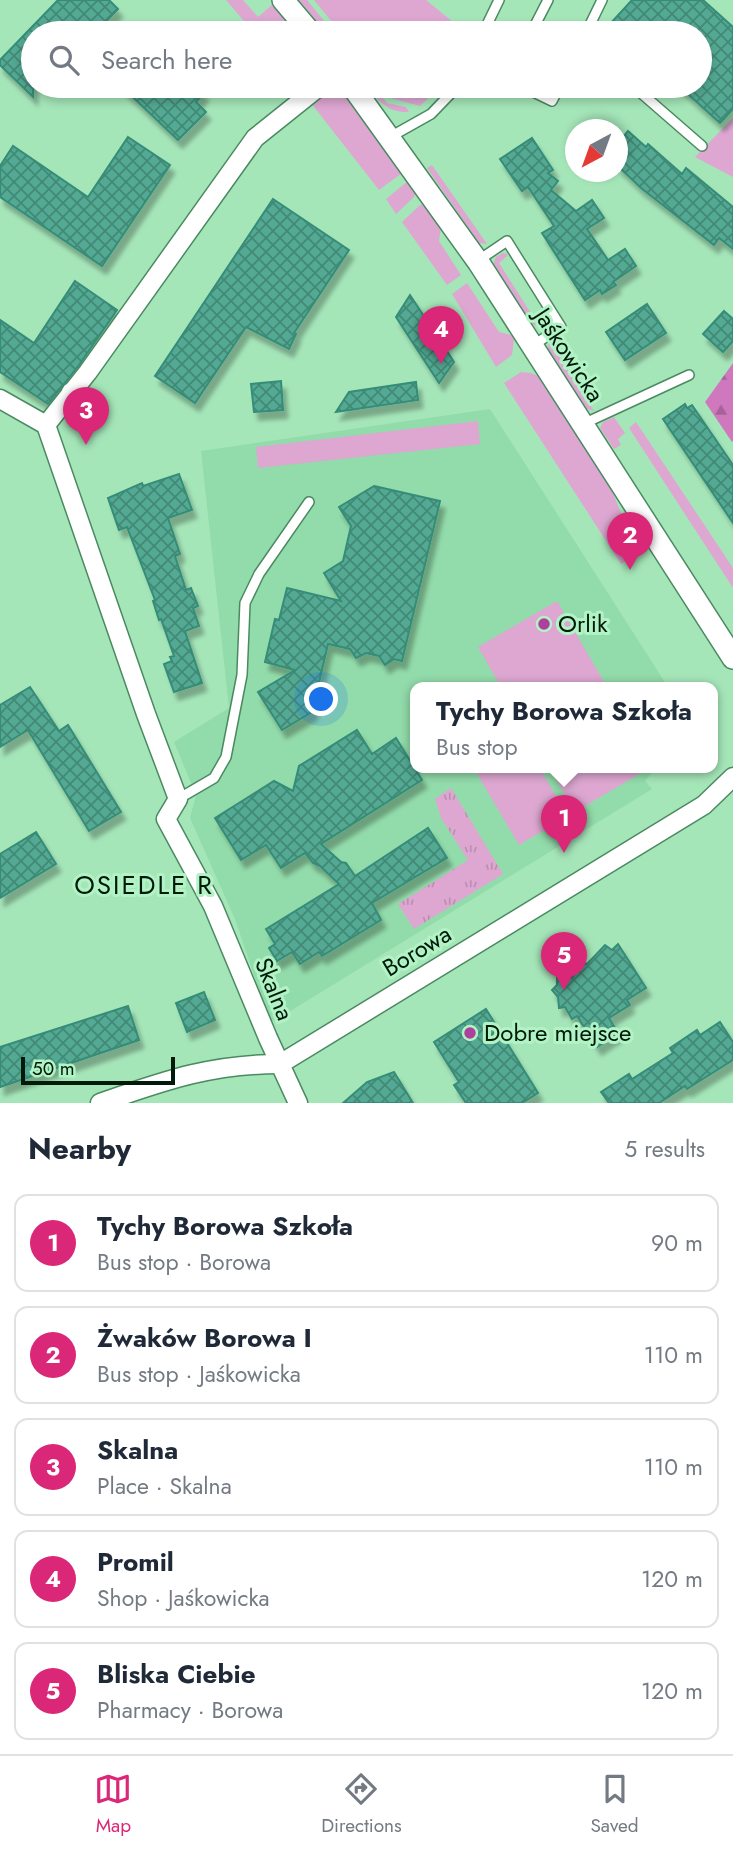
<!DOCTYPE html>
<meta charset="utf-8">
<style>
:root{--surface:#fff;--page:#f2f2f3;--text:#1f2937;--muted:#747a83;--line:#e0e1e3;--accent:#db2777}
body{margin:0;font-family:Jost,sans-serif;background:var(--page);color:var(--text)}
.compass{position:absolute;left:565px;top:119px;width:63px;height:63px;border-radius:50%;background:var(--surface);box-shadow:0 4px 10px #0003;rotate:221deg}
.scale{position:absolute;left:21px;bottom:18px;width:154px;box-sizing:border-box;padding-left:7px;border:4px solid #011a0a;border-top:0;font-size:19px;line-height:24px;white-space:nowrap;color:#011a0a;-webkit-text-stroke:5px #b2f3c6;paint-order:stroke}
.you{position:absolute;left:322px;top:700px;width:24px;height:24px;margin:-18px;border:5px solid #fff;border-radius:50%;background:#1a73e8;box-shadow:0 0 0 10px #1a73e833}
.badge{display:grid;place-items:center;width:46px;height:46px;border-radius:50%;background:var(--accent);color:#fff;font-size:23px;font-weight:700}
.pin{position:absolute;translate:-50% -58px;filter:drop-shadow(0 2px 4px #0008)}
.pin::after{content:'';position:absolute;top:37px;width:24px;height:21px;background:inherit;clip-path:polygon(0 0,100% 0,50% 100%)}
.popup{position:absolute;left:410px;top:682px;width:308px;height:91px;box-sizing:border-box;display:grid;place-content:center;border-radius:14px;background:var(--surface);filter:drop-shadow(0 2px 5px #0005);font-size:23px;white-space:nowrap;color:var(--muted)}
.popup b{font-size:26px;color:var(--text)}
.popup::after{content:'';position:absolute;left:50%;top:100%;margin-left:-14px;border:14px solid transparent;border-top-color:var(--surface)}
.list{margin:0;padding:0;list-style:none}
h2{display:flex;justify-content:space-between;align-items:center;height:91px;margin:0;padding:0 28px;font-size:30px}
h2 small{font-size:23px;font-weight:400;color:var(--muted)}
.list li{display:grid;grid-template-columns:46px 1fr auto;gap:21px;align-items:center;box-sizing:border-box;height:98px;margin:0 14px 14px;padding:0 14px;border:2px solid var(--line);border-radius:14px}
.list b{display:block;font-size:26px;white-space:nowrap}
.list p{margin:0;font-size:23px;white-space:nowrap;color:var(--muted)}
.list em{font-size:23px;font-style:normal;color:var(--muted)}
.icon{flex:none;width:38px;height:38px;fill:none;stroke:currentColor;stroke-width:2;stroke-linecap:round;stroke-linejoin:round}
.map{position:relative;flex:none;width:733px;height:1103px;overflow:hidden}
.search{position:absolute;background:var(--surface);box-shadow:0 4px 10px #0003;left:21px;right:21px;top:21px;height:77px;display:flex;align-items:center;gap:18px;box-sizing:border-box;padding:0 24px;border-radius:38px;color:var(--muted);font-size:26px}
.sheet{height:651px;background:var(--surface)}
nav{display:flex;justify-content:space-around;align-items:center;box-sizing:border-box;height:98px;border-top:2px solid var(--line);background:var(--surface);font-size:19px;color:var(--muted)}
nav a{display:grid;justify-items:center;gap:4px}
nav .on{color:var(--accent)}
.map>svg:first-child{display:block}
.built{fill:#92dbaa}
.grass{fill:#dda7d1}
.forest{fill:url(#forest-firs)}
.park{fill:url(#park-tufts)}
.building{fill:url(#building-cross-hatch);stroke:#358d78;stroke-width:2;filter:url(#shadow)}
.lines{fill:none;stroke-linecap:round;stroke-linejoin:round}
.service-casing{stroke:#4b8a61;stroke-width:12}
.minor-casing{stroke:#4b8a61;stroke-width:21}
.tertiary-casing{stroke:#4b8a61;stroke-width:24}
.service{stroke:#fff;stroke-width:9}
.minor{stroke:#fff;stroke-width:18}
.tertiary{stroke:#fff;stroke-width:21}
.poi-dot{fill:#ad3f9d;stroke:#b2f3c6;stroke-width:2.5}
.labels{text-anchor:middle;stroke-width:6;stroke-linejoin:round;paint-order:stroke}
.street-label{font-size:24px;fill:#011a0a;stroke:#b2f3c6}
.poi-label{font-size:24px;fill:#011a0a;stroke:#b2f3c6;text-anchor:start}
.neighbourhood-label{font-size:26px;letter-spacing:2px;fill:#011a0a;stroke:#b2f3c6}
</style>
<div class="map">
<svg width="733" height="1103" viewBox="0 0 733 1103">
<defs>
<pattern id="forest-firs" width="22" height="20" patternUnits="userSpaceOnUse" patternTransform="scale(1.75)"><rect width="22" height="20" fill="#cf78be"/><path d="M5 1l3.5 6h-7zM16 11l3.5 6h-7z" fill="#a66299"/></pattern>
<pattern id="park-tufts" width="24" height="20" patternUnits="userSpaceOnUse" patternTransform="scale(1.75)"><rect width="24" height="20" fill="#dda7d1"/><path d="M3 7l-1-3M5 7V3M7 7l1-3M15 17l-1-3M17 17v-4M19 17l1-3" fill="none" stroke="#bc8fb2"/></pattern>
<pattern id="building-cross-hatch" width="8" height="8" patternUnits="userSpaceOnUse" patternTransform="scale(1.75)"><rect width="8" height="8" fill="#53a993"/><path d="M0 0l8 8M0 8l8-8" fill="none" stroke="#428976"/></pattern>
<filter id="shadow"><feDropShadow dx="4.5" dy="8" stdDeviation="2" flood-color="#0004"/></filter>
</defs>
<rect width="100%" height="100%" fill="#a5e6b9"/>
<!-- built -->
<path class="built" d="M 490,409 L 668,687 L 415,687 L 415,767 L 657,767 L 645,781 L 652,789 L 274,1021 L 269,1019 L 235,919 L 190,818 L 196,795 L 174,742 L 229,708 L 201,451 Z"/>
<!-- grass -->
<g class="grass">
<path d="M 226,0 L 243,0 L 258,17 L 273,4 L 297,33 L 254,33 Z"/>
<path d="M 299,0 L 307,0 L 334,33 L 326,33 Z"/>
<path d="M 314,0 L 426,0 L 464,31 L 463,33 L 341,33 Z"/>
<path d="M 366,86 L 374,86 L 387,103 L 406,107 L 409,112 C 388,113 378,101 366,86 Z"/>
<path d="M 381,86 L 441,86 L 420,106 L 390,98 Z"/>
<path d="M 333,89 L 342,93 L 402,173 L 379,190 L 311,103 L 327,91 Z"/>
<path d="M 733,118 L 733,177 L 695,157 Z"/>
<path d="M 432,165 L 487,244 L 479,243 L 427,168 Z"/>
<path d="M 408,181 L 416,192 L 414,197 L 396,214 L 386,199 Z"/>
<path d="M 420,205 L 425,205 L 441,227 L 439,241 L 461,275 L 447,285 L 402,222 Z"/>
<path d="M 503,253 L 507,254 L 507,256 L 499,263 L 534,318 L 543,313 L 548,317 L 546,322 L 537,326 L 532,324 L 493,265 L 496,257 Z"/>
<path d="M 467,283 L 499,332 L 511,335 L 514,339 L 512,355 L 496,367 L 452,294 Z"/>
<path d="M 549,340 L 594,411 L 587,409 L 548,349 Z"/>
<path d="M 521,372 L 531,373 L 538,376 L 611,488 L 629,533 L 624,537 L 636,555 L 621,564 L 504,383 Z"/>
<path d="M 614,417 L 625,433 L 618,439 L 621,445 L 614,449 L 600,428 L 603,422 Z"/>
<path d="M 478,421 L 480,444 L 258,468 L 256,447 Z"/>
<path d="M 636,422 L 733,568 L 733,588 L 629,428 Z"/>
<path d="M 557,601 L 607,687 L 501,687 L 478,647 Z"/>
<path d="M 473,767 L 539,767 L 568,816 L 519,845 Z"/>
<path d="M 549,767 L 651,767 L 575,812 Z"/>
</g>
<!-- forest -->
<path class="forest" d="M 733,363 L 733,441 L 732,442 L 705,402 Z"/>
<!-- park -->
<path class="park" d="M 451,788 L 503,874 L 414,929 L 398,904 L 468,860 L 441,818 L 435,799 Z"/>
<!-- building -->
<g class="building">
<path d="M 58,0 L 109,0 L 118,9 L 95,33 L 33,33 L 33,97 L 0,65 L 0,60 Z"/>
<path d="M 632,0 L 703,0 L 733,27 L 733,109 L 720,123 L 679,86 L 700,86 L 700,33 L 620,33 L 610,24 Z"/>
<path d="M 121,86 L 196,86 L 204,93 L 196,102 L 206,112 L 178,140 Z"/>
<path d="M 628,131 L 646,147 L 648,144 L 682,174 L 686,168 L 733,207 L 733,249 L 719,238 L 714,245 L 641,188 L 618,166 L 618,143 Z"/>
<path d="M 128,137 L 170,165 L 102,266 L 0,197 L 0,166 L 13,146 L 88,197 Z"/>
<path d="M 532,138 L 553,170 L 548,173 L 558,181 L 551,190 L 576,211 L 592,200 L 604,218 L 587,229 L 608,260 L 625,249 L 636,266 L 613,282 L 616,285 L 602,294 L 600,290 L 585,300 L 542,233 L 554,226 L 528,187 L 522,191 L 500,159 Z"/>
<path d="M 273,199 L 349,250 L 294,333 L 296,334 L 289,349 L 246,327 L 195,403 L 155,376 Z"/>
<path d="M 75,281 L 117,310 L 79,365 L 48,404 L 0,372 L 0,320 L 34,343 Z"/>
<path d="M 410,295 L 454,362 L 439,383 L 396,317 Z"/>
<path d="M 647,304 L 666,333 L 625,360 L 606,332 Z"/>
<path d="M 724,311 L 733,319 L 733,341 L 723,352 L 703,334 Z"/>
<path d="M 281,381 L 283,410 L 254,412 L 251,384 Z"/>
<path d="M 416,382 L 418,400 L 336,412 L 349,392 Z"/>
<path d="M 685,404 L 687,408 L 692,405 L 733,465 L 733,523 L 663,419 Z"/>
<path d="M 179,474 L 192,510 L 168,518 L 180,554 L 175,556 L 186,590 L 191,588 L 198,606 L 193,608 L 199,626 L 185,631 L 202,683 L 174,692 L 164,664 L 172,661 L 170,657 L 174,656 L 161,619 L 159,620 L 153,601 L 155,600 L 127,527 L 119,530 L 108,498 L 142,483 L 143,486 Z"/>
<path d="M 374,486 L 440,501 L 402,661 L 394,659 L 385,665 L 379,656 L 366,653 L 356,658 L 350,649 L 328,644 L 312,712 L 282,730 L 258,692 L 295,670 L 265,662 L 275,619 L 279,620 L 287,588 L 341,601 L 324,573 L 343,561 L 351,526 L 339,507 Z"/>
<path d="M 30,687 L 59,731 L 68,725 L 121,812 L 89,831 L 28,730 L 0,747 L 0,705 Z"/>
<path d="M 357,730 L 372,754 L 396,738 L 422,780 L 321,844 L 341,862 L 346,863 L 355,876 L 428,828 L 447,858 L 372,903 L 381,920 L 322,956 L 319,952 L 300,964 L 292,952 L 277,961 L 269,948 L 275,944 L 266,929 L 339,884 L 320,866 L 313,863 L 305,853 L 281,868 L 266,845 L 241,860 L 215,818 L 274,781 L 293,791 L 299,766 Z"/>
<path d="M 36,832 L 56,864 L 0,898 L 0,854 Z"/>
<path d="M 618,944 L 646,988 L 627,1000 L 630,1005 L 609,1018 L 618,1033 L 597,1047 L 577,1016 L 572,1019 L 565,1007 L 559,1008 L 558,997 L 552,990 L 557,985 L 557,976 L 573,976 L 574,968 L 588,963 L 605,945 L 612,950 Z"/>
<path d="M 204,992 L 215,1020 L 187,1032 L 176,1003 Z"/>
<path d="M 128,1006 L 139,1040 L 0,1087 L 0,1047 Z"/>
<path d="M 486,1009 L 538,1093 L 522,1103 L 466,1103 L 454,1085 L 459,1082 L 434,1042 Z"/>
<path d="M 720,1022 L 733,1042 L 733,1060 L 687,1089 L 685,1086 L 659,1103 L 609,1103 L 601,1092 L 629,1074 L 632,1079 L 673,1053 L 670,1048 L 697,1030 L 700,1035 Z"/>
<path d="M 394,1072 L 413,1103 L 343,1103 L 367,1082 Z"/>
</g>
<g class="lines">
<defs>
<g id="service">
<path d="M 483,33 L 499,0"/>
<path d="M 531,33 L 548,0"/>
<path d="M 586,33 L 602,0"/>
<path d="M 521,86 L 552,101 L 560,86"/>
<path d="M 633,86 L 702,146"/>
<path d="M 390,137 L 431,114 L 458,86"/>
<path d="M 479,260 L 507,241 L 561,327 L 532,346"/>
<path d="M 583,424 L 689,375"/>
<path d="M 178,799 L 214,778 L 226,757 L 242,675 L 245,603 L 259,574 L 309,502"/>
</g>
<g id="minor">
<path d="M 71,392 L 94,401"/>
<path d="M 0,399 L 46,425 L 146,714 L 178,799 L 166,819 L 213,906 L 268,1038 L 298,1103"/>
<path d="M 46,425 L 88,372 L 255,138 L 320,86"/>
<path d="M 100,1103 C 164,1081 210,1064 280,1064 L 704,805 L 733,777"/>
</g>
<g id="tertiary">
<path d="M 283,0 L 311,33"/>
<path d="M 352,86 L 479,263 L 733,658"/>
</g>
</defs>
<!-- service casing -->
<use href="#service" class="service-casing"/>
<!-- minor casing -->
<use href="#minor" class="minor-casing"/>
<!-- tertiary casing -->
<use href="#tertiary" class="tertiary-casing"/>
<!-- service -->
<use href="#service" class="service"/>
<!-- minor -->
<use href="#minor" class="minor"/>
<!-- tertiary -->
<use href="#tertiary" class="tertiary"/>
</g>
<!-- markers -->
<g class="poi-dot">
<circle cx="544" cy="624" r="7"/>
<circle cx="470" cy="1033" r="7"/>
</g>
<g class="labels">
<!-- street labels -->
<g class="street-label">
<text transform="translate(569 355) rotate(57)" y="8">Jaśkowicka</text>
<text transform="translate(417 951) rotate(-31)" y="8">Borowa</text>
<text transform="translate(274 989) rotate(68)" y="8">Skalna</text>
</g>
<!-- poi labels -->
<g class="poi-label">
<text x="558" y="632">Orlik</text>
<text x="484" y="1041">Dobre miejsce</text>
</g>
<!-- neighbourhood labels -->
<g class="neighbourhood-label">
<text x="144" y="894">OSIEDLE R</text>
</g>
</g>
</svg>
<svg class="compass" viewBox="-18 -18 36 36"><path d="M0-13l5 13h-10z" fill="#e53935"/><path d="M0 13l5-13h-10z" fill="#747a83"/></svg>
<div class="scale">50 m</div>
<div class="you"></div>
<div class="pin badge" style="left:564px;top:853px">1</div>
<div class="popup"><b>Tychy Borowa Szkoła</b>Bus stop</div>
<div class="pin badge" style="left:630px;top:570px">2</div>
<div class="pin badge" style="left:86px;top:445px">3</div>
<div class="pin badge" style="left:441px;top:364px">4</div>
<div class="pin badge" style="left:564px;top:990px">5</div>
<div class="search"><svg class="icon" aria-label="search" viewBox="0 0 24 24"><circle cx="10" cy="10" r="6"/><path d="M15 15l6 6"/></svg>Search here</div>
</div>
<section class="sheet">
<h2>Nearby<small>5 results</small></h2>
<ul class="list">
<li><span class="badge">1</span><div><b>Tychy Borowa Szkoła</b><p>Bus stop · Borowa</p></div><em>90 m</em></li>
<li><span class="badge">2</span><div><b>Żwaków Borowa I</b><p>Bus stop · Jaśkowicka</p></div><em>110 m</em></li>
<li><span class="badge">3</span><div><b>Skalna</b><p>Place · Skalna</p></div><em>110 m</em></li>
<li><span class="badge">4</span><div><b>Promil</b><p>Shop · Jaśkowicka</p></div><em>120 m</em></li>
<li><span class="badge">5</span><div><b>Bliska Ciebie</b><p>Pharmacy · Borowa</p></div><em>120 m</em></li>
</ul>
</section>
<nav>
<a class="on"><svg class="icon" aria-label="map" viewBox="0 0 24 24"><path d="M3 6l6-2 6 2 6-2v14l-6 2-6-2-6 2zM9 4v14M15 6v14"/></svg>Map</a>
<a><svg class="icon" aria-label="directions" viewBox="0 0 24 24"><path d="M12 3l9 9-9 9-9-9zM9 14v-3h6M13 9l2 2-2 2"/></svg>Directions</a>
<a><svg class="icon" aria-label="saved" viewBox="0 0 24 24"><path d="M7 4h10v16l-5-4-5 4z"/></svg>Saved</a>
</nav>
